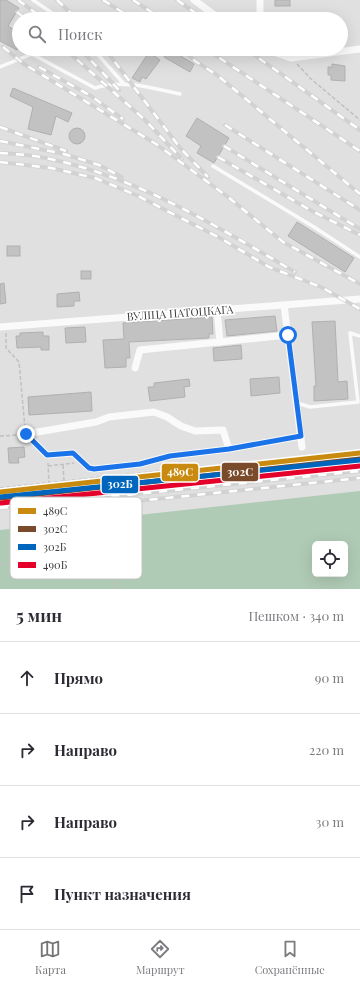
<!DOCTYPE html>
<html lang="ru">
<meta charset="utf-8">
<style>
:root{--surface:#fff;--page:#f7f7f7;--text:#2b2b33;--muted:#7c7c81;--line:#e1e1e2;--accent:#747475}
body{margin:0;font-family:"Playfair Display",serif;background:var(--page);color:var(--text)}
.controls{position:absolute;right:12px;bottom:12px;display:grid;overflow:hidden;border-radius:6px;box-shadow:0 4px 16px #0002}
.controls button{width:36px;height:36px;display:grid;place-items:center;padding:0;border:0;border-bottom:1px solid var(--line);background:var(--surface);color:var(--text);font:20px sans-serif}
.stop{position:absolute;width:12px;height:12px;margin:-9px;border:3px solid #1a73e8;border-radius:50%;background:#fff}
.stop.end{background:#1a73e8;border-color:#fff;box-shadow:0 1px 4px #0008}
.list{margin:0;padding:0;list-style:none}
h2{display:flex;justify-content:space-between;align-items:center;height:52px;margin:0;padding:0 16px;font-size:17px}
h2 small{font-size:13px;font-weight:400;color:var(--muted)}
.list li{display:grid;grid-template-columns:26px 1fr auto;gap:12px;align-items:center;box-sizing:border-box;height:72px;padding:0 16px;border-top:1px solid var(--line)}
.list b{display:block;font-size:15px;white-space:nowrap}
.list em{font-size:13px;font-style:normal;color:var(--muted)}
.icon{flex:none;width:22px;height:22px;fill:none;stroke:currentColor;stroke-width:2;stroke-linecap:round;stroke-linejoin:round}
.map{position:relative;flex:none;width:360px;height:589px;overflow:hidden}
.search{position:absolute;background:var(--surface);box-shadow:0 4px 16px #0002;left:12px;right:12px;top:12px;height:44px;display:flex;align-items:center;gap:10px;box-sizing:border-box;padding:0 14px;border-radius:22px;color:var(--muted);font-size:15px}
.sheet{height:340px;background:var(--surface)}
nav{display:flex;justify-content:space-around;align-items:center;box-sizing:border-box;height:56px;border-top:1px solid var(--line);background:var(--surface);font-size:11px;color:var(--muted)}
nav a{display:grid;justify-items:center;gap:2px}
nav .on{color:var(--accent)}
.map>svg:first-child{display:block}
.forest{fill:#b0cbb5;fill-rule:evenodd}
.building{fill:#c3c2c2;stroke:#b1b0b0}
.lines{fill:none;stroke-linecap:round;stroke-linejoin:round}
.path{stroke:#c1c0c1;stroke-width:1.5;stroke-dasharray:4 2;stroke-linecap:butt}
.service{stroke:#fafafa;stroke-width:3.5}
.minor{stroke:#fafafa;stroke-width:7}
.rail-casing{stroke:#d2d2d3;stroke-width:4}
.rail{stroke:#fff;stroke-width:2.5;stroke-dasharray:8;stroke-linecap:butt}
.rail-1-casing{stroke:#fff;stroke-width:8}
.rail-2-casing{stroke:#fff;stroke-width:8}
.rail-3-casing{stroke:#fff;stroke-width:8}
.rail-4-casing{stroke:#fff;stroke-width:8}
.rail-1{stroke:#c88b0f;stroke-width:5}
.rail-2{stroke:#7a4b2a;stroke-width:5}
.rail-3{stroke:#0065bd;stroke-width:5}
.rail-4{stroke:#e4002b;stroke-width:5}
.route{stroke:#1a73e8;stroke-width:5}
.labels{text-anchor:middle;stroke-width:3.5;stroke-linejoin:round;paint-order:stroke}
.street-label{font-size:11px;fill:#3a3a3b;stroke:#fff}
.key{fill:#fff;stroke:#c4c4c4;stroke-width:1}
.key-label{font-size:11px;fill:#3a3a3b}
.line-badge{stroke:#fff;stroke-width:1.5}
.badge-label{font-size:11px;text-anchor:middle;font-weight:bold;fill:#fff}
</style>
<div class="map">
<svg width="360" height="589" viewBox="0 0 360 589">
<rect width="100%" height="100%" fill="#e1e0e1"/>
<!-- forest -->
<path class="forest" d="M 360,491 L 360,589 L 0,589 L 0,530 ZM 315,544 L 345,544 L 345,574 L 315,574 Z"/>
<!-- building -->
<g class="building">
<path d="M 0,0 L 6,0 L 19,8 L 8,26 L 19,33 L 19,47 L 17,50 L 0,41 Z"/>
<rect x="275" y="0" width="15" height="6"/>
<path d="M 169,49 L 194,64 L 190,72 L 164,57 Z"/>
<path d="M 149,52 L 160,60 L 146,79 L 142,77 L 140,82 L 132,78 Z"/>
<path d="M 332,64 L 345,66 L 345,81 L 331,80 L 331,75 L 328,75 L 328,67 L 332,67 Z"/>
<path d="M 13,88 L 72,113 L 68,122 L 56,116 L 51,135 L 28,129 L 33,107 L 10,96 Z"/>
<path d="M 197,118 L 229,138 L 214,163 L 197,153 L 201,146 L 186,136 Z"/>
<circle cx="77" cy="136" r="8"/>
<path d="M 297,222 L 354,258 L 345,272 L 288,236 Z"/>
<rect x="7" y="246" width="13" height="10"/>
<rect x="81" y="271" width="10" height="8"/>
<path d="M 4,283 L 6,303 L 0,304 L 0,284 Z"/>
<path d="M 79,292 L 80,301 L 74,301 L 74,306 L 57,307 L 57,294 Z"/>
<path d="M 275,316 L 277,331 L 227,336 L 225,320 Z"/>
<path d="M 212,317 L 213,334 L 209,334 L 209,338 L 129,342 L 130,358 L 126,358 L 126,367 L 105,368 L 103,340 L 124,339 L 123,323 Z"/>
<path d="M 335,321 L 338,382 L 347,381 L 348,399 L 314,401 L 314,386 L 316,386 L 312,322 Z"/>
<path d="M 85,327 L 86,342 L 66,343 L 65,328 Z"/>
<path d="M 43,332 L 43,336 L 49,336 L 49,350 L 41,350 L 41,347 L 17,348 L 16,336 L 20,336 L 20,333 Z"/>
<path d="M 241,345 L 242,359 L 214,361 L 213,348 Z"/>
<path d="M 279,377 L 280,393 L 251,396 L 250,379 Z"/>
<path d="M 189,379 L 190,386 L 184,387 L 185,397 L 150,401 L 148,387 L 154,387 L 154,383 Z"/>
<path d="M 91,392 L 92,411 L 29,415 L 28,397 Z"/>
<path d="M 24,447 L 25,457 L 18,458 L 19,463 L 9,463 L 8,448 Z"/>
</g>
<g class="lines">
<!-- path -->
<g class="path">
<path d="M 297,64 L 311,79 L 360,120"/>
<path d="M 6,333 L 6,348 L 19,362 L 25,428"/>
<path d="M 0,436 L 18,435"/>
<path d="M 63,465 L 64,481"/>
<path d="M 48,466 L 74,463"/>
<path d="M 110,476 L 112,489"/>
<path d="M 0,488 L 168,470 L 181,462"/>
<path d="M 0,501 L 169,484"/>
<path d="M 53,509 L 68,517 L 76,527 L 86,547 L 112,578 L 114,589"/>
<path d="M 0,564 L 58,560 L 67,558 L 74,551 C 75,529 61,528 54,510 C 48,497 49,478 48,463"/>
</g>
<!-- service -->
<g class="service">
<path d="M 33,0 L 61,19"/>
<path d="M 93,49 L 124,84"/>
<path d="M 0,67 L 32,54 L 95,88 C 123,79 152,88 180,94"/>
<path d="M 213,166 L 314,227 L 360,257"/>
<path d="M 297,403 L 310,407 L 358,402 L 350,333 L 360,336"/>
</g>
<!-- minor -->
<g class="minor">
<path d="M 194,0 L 220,19"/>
<path d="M 260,19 L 260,0"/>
<path d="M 265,49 L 291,58 L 360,49"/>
<path d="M 284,305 L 302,447"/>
<path d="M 217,310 L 220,342"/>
<path d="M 0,327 L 360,299"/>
<path d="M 135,368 L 140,350 L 288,335"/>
<path d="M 229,449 L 223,430 L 195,431 L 181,426 L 167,417 L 154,412 L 109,417 L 96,422 L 26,434 L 47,455 L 73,453 L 89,468 L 94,469 L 140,464 L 170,456 L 229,449 L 301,436"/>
</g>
<defs>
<g id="rail">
<path d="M 18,0 L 44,19"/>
<path d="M 57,0 L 77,19"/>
<path d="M 103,0 L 133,19"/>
<path d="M 133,0 L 162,19"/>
<path d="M 177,0 L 204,19"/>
<path d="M 17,12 L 26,19"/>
<path d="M 3,47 L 24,64 L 156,144 L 228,197 L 283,242 L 360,284"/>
<path d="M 65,49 L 144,119 L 182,159"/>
<path d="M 80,49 L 119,90"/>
<path d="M 105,49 L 181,149 L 208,177"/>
<path d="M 181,49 L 195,61 L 217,75 L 360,194"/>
<path d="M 206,49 L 360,151"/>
<path d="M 246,49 L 360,130"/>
<path d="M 39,67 L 91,96 L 123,119"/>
<path d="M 225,125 L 360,210"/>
<path d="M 0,127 L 66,151"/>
<path d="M 0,141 L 64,154 L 99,165 L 122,177"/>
<path d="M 224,146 L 360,229"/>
<path d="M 0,153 C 15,154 31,155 45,158 C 136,176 216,226 295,272"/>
<path d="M 218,157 L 312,211 L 360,235"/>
<path d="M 0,162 L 51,168 L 95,178 L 136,195 L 220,238 L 269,267 L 321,287 L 360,309"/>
<path d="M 0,508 L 360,471"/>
<path d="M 70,508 L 360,478"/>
</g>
</defs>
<!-- rail casing -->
<use href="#rail" class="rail-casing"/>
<!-- rail -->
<use href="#rail" class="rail"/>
<defs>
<path id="rail-1" d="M 0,492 L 360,453"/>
<path id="rail-2" d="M 1,498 L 360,459"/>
<path id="rail-3" d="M 0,497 L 360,460"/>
<path id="rail-4" d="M 1,503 L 360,466"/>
</defs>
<!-- rail-1 casing -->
<use href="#rail-1" class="rail-1-casing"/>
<!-- rail-2 casing -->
<use href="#rail-2" class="rail-2-casing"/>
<!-- rail-3 casing -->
<use href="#rail-3" class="rail-3-casing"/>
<!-- rail-4 casing -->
<use href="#rail-4" class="rail-4-casing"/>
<!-- rail-1 -->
<use href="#rail-1" class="rail-1"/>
<!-- rail-2 -->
<use href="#rail-2" class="rail-2"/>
<!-- rail-3 -->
<use href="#rail-3" class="rail-3"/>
<!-- rail-4 -->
<use href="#rail-4" class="rail-4"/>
</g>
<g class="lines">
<!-- route -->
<path class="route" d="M 26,434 L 47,455 L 73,453 L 89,468 L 94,469 L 140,464 L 170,456 L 229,449 L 301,436 L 288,335"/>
</g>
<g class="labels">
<!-- street labels -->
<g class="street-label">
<text transform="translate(180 313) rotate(-4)" y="4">ВУЛІЦА ПАТОЦКАГА</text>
</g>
</g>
<!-- legend -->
<rect x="10" y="497" width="132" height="82" rx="6" class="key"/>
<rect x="18" y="508" width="18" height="6" fill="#c88b0f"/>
<rect x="18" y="526" width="18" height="6" fill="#7a4b2a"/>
<rect x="18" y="544" width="18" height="6" fill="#0065bd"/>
<rect x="18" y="562" width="18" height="6" fill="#e4002b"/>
<g class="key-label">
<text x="43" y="515">489С</text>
<text x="43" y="533">302С</text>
<text x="43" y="551">302Б</text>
<text x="43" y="569">490Б</text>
</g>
<g class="line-badge">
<rect x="221" y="462" width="38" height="20" rx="4" fill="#7a4b2a"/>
<rect x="161" y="463" width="38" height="19" rx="4" fill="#c88b0f"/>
<rect x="101" y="475" width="38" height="19" rx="4" fill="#0065bd"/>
</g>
<g class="badge-label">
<text x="240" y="476">302С</text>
<text x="180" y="476">489С</text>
<text x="120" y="488">302Б</text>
</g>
</svg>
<div class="controls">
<button><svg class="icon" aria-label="locate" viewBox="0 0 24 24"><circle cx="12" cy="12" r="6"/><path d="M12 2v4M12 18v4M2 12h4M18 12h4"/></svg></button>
</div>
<div class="stop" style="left:288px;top:335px"></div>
<div class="stop end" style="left:26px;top:434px"></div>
<div class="search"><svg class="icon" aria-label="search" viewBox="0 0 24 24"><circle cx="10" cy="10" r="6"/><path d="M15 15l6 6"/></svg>Поиск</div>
</div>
<section class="sheet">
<h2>5 мин<small>Пешком · 340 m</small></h2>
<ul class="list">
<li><svg class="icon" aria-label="ahead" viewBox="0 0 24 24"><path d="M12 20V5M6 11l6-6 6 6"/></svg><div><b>Прямо</b></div><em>90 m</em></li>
<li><svg class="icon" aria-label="right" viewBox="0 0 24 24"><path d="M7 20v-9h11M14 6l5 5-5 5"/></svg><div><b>Направо</b></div><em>220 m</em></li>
<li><svg class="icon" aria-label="right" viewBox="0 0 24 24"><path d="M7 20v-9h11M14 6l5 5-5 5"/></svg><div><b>Направо</b></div><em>30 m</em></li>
<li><svg class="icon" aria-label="arrive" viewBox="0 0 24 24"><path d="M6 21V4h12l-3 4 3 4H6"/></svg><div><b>Пункт назначения</b></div></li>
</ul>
</section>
<nav>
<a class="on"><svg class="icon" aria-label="map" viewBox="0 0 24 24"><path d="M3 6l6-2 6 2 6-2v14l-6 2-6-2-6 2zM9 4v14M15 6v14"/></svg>Карта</a>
<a><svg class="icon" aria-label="directions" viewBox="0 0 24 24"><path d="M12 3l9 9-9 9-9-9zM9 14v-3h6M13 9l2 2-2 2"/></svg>Маршрут</a>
<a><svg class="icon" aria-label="saved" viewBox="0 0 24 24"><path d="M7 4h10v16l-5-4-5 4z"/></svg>Сохранённые</a>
</nav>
